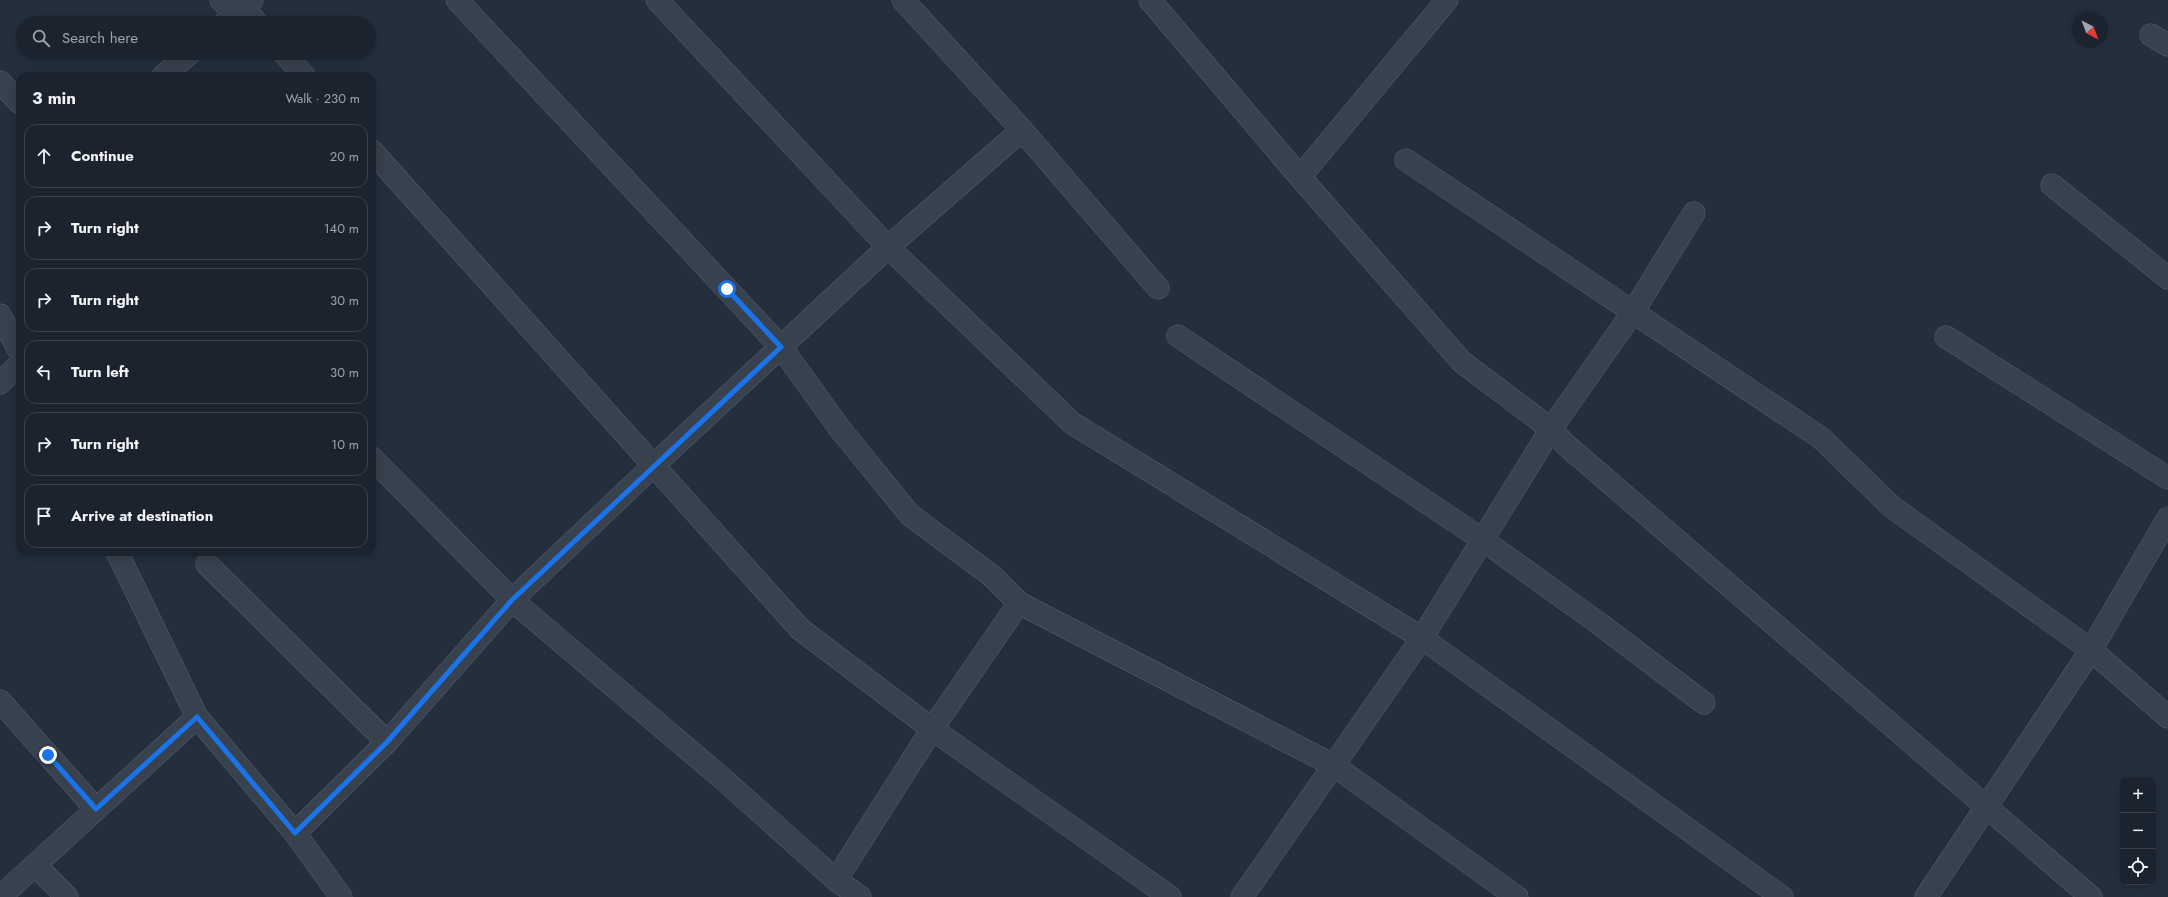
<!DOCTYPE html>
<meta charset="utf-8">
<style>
:root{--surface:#1b232e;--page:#282f3a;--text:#f1f3f6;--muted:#a0a4aa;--line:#39404a}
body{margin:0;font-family:Jost,sans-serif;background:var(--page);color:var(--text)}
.controls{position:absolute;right:12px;bottom:12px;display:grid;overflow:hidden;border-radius:8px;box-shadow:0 2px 10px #0003}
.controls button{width:36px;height:36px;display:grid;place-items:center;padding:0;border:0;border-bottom:1px solid var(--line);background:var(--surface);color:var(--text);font:20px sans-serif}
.compass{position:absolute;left:2072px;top:12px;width:36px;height:36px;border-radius:50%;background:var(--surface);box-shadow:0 2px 10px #0003;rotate:139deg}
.stop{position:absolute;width:12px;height:12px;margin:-9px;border:3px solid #1a73e8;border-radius:50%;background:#fff}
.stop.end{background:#1a73e8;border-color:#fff;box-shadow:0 1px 4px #0008}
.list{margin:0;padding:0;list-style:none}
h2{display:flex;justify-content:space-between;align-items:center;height:52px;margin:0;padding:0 16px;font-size:17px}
h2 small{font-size:13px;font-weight:400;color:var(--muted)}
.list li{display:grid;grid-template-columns:26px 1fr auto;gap:12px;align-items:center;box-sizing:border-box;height:64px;margin:0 8px 8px;padding:0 8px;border:1px solid var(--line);border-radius:12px}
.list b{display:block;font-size:15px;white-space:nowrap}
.list em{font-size:13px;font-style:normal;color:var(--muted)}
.icon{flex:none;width:22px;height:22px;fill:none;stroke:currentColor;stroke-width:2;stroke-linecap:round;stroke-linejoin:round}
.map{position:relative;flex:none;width:2168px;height:897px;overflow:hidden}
.search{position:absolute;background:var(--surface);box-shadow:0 2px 10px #0003;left:16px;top:16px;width:360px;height:44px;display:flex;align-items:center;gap:10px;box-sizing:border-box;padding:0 14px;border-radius:22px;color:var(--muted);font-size:15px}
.panel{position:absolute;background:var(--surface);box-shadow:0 2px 10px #0003;left:16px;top:72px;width:360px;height:484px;border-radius:12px}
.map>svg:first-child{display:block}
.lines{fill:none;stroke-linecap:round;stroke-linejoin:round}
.minor-casing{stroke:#565f6c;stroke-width:23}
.tertiary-casing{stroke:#565f6c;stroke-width:23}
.minor{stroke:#38414e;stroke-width:22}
.tertiary{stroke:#38414e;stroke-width:22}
.route{stroke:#1a73e8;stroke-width:5}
</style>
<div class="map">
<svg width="2168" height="897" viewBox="0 0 2168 897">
<rect width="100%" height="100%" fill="#242f3e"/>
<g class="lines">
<defs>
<g id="minor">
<path d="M 221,0 L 235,15"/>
<path d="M 457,0 L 781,347 L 840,429 L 910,515 L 992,576 L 1019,603 L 1333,765 L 1517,897"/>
<path d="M 657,0 L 888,247 L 1072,423 L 1422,638 L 1782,897"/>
<path d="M 903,0 L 1022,130 L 1158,288"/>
<path d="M 1150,0 L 1300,177 L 1462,362 L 1551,429 L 1566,445 L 2091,897"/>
<path d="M 243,8 L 257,23"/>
<path d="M 225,23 L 252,0"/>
<path d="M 2151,35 L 2168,45"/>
<path d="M 284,53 L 304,76"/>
<path d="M 163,76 L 190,53"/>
<path d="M 372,151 L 800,629 L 932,729 L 1170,897"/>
<path d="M 1406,160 L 1821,438 L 1892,507 L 2091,650 L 2168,717"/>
<path d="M 1300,177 L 1447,0"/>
<path d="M 2052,185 L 2168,278"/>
<path d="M 1178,336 L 1483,540 L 1601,625 L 1704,703"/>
<path d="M 1946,337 L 2168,478"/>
<path d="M 0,383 L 20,364"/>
<path d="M 207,564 L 387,742"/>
<path d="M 0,701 L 96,809"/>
<path d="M 295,833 L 387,742 L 512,600 L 653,466 L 888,247 L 1022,130"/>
<path d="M 35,865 L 67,897"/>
<path d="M 836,880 L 932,729 L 1019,603"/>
<path d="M 0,897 L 197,717"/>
<path d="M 1242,897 L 1422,638 L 1551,429 L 1633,312 L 1694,213"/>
<path d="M 1926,897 L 2091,650 L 2168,518"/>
</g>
<g id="tertiary">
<path d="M 0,82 L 20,103"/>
<path d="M 0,315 L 20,352"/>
<path d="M 372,458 L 512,600 L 723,779 L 836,880 L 860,897"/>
<path d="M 117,552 L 197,717 L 295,833 L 341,897"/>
</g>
</defs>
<!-- minor casing -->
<use href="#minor" class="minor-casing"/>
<!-- tertiary casing -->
<use href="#tertiary" class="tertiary-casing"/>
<!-- minor -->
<use href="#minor" class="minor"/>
<!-- tertiary -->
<use href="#tertiary" class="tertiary"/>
</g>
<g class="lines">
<!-- route -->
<path class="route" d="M 48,755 L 96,809 L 197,717 L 295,833 L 387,742 L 512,600 L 781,347 L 727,289"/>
</g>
</svg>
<div class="controls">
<button>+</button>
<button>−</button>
<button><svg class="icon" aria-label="locate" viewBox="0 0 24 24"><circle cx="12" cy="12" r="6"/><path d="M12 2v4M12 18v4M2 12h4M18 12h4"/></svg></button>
</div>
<svg class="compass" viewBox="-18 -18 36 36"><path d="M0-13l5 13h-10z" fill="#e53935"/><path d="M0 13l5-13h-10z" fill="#a0a4aa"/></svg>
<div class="stop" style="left:727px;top:289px"></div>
<div class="stop end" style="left:48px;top:755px"></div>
<div class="search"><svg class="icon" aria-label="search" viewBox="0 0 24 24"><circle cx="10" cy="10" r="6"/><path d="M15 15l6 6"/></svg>Search here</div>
<section class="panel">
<h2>3 min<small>Walk · 230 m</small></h2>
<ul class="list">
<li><svg class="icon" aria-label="ahead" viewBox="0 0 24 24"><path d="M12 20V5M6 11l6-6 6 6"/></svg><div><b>Continue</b></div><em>20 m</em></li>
<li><svg class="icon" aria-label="right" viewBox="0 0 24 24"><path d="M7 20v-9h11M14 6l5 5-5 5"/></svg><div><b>Turn right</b></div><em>140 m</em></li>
<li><svg class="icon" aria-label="right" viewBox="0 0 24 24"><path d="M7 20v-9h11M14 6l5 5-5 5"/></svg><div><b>Turn right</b></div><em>30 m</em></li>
<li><svg class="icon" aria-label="left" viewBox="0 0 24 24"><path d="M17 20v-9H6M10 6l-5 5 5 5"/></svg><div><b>Turn left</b></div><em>30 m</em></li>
<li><svg class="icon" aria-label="right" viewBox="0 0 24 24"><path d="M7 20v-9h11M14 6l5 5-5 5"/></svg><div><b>Turn right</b></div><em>10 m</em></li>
<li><svg class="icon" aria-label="arrive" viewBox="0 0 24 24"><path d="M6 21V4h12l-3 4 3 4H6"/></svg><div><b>Arrive at destination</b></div></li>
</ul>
</section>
</div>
